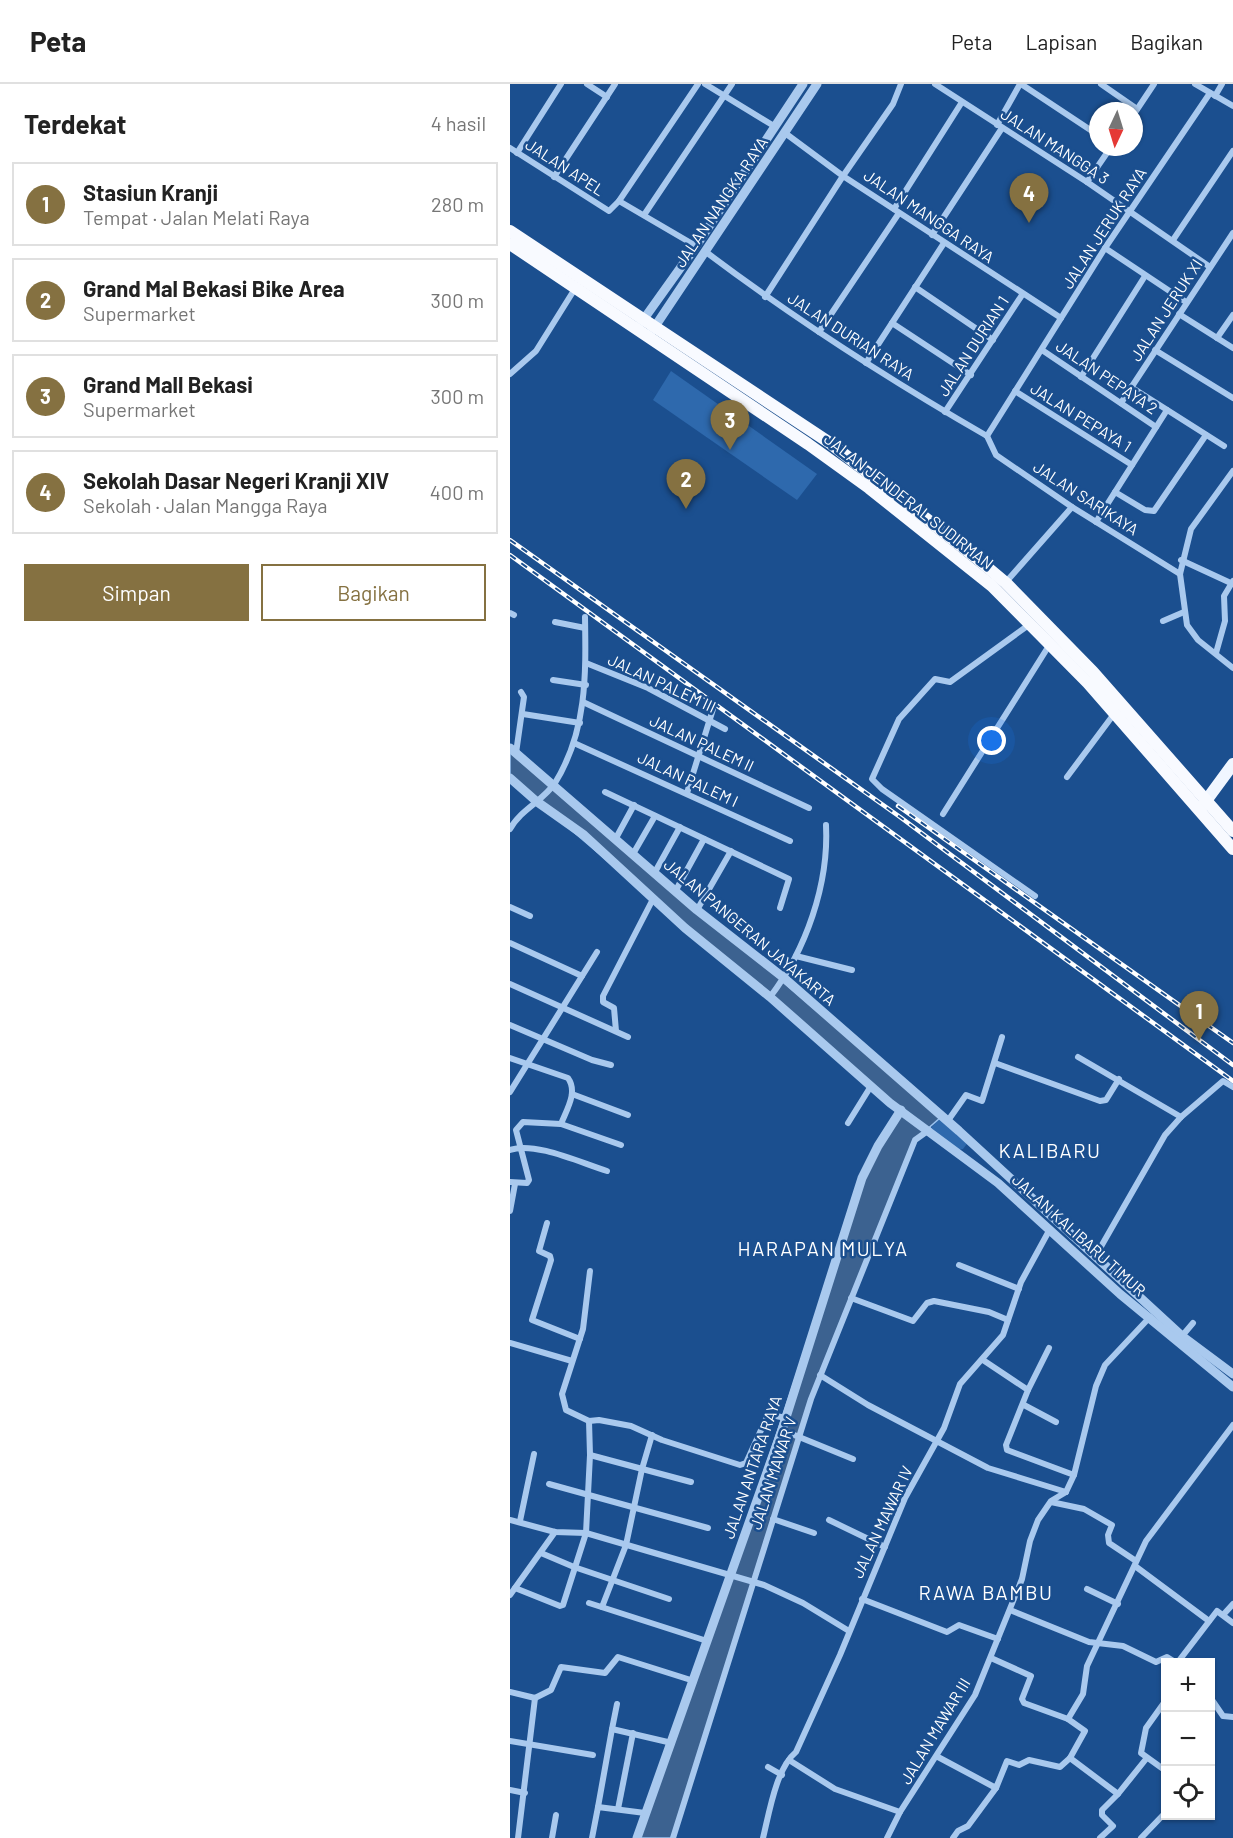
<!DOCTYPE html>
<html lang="id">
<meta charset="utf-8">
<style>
:root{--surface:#fff;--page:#f2f2f2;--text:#222;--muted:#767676;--line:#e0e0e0;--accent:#857141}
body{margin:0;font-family:Barlow,sans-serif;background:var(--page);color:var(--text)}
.controls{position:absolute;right:18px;bottom:18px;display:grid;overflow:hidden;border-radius:0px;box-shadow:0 2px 4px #0004}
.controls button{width:54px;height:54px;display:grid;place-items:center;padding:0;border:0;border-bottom:2px solid var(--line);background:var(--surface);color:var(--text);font:30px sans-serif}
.compass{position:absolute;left:579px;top:18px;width:54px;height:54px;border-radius:50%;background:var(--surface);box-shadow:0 2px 4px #0004;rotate:184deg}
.you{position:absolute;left:482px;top:657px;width:21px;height:21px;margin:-15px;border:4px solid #fff;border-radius:50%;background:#1a73e8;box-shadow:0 0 0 9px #1a73e833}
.badge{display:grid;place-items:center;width:39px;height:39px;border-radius:50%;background:var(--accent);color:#fff;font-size:20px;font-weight:700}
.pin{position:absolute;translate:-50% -50px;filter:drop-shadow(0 2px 3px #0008)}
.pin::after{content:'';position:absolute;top:32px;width:21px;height:18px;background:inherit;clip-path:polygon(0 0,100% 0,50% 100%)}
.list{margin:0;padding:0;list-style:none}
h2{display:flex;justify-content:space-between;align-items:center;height:78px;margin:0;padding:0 24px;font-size:26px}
h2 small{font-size:20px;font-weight:400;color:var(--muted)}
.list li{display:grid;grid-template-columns:39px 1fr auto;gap:18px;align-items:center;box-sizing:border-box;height:84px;margin:0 12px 12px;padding:0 12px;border:2px solid var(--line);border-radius:0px}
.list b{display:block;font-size:22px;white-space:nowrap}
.list p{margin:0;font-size:20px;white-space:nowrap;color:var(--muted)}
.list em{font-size:20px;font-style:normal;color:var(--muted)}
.actions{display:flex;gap:12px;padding:18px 24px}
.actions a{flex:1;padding:14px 0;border:2px solid var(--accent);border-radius:0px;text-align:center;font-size:21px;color:var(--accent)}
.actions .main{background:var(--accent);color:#fff}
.icon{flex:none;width:33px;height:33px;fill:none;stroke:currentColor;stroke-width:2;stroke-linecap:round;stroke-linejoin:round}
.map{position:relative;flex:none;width:723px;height:1754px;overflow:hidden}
header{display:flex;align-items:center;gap:36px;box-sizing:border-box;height:84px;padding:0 30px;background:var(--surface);border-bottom:2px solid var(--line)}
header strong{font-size:28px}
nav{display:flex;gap:33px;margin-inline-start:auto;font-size:21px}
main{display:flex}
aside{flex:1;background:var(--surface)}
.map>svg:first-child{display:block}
.green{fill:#2e69ad}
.water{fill:#3c6290;stroke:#9cc4f0;stroke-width:1.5}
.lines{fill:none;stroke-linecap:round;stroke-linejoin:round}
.minor{stroke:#a9c9ee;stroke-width:6}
.tertiary{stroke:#a9c9ee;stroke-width:9}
.primary{stroke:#f0f6ff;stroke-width:12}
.trunk{stroke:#f8faff;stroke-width:12}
.rail-casing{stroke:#fff;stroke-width:4.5}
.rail{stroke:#1b4f8f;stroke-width:2;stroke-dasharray:7;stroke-linecap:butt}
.labels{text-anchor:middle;stroke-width:5;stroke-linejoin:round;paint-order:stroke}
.street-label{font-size:16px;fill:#fff;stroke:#1b4f8f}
.quarter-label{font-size:20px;letter-spacing:1.5px;fill:#fff;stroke:#1b4f8f}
</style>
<header>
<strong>Peta</strong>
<nav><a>Peta</a><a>Lapisan</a><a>Bagikan</a></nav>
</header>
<main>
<aside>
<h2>Terdekat<small>4 hasil</small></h2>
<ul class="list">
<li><span class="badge">1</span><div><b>Stasiun Kranji</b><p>Tempat · Jalan Melati Raya</p></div><em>280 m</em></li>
<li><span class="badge">2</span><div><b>Grand Mal Bekasi Bike Area</b><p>Supermarket</p></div><em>300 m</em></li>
<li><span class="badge">3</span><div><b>Grand Mall Bekasi</b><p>Supermarket</p></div><em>300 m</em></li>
<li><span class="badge">4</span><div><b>Sekolah Dasar Negeri Kranji XIV</b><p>Sekolah · Jalan Mangga Raya</p></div><em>400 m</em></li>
</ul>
<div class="actions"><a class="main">Simpan</a><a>Bagikan</a></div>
</aside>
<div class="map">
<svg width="723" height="1754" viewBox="0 0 723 1754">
<rect width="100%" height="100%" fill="#1b4f8f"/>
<!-- green -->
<g class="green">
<path d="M 161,287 L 307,390 L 287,416 L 143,316 Z"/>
<path d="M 431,1033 L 459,1057 L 453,1065 L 447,1066 L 419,1046 Z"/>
</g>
<!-- water -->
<path class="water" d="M 0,664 L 431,1033 L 405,1056 L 310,1291 L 163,1754 L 127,1754 L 184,1597 L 352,1094 L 391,1026 L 0,694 Z"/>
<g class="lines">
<!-- minor -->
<g class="minor">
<path d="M 77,0 L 97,13"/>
<path d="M 195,0 L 264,42"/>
<path d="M 425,0 L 577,98 L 700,183"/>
<path d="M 511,0 L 588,51"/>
<path d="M 591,0 L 627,25"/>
<path d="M 685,0 L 723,22"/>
<path d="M 705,12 L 712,0"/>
<path d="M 624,30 L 644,0"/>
<path d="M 487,41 L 510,0"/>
<path d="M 275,49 L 333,92 L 551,234"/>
<path d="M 0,64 L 99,127 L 109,117 L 188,0"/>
<path d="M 7,69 L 51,0"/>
<path d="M 44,93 L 105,0"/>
<path d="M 577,98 L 601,63"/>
<path d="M 109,117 L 186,162"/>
<path d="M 384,125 L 452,18"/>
<path d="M 134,131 L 222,0"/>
<path d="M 422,151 L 492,44"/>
<path d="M 663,156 L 723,67"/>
<path d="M 595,164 L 676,218"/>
<path d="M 196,168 C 285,235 380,296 477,352"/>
<path d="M 405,203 L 483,256"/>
<path d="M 255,213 L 333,92 L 383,20 L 391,0"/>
<path d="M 669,230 L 723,264"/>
<path d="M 382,239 L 461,291"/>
<path d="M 309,248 L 389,129"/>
<path d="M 707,254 L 723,231"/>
<path d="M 532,266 L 646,343"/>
<path d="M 645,266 L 723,314"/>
<path d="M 356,279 L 434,159"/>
<path d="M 0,290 L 26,267 L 66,203"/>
<path d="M 571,293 L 635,192"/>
<path d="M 621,303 L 714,362"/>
<path d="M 505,307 L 622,381"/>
<path d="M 611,319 L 723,149"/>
<path d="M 435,328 L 512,211"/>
<path d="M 477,352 L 595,164 L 700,9"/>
<path d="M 477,352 L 486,371 L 562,423 L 670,490"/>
<path d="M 723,387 L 681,445 L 670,490 L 677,541 L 688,556 L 723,584"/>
<path d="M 605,408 L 635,426 L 644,427 L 696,351"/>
<path d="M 586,438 L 657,326"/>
<path d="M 671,476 L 723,500"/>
<path d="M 496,498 L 562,423"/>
<path d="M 0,529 L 4,531"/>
<path d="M 653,537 L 674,528"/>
<path d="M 45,538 L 75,544"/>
<path d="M 520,540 L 440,598 L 425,595 L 389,635 L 362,695 L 372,705 L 525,812"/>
<path d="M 706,569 L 715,537 L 714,512 L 723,497"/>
<path d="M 76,579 L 138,604 L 215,645"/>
<path d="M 43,596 L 76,601"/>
<path d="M 73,618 L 299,724"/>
<path d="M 13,630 L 70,639"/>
<path d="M 64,659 L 280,757"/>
<path d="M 6,669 L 14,613 L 11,608"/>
<path d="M 557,693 L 604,630"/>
<path d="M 95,708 L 279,795 L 270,824"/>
<path d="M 177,709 L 203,625"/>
<path d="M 433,730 L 540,560"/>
<path d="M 0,745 C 11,725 33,717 45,699 C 77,647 76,591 75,533"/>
<path d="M 106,754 L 124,721"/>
<path d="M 123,770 L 145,732"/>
<path d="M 145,788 L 170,743"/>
<path d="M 166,806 L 194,755"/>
<path d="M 0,823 L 20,832"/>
<path d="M 187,826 L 221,767"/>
<path d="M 0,859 L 72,892"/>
<path d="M 286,872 L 342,886"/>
<path d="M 0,900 L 118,953"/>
<path d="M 260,913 C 296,866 319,800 316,741"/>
<path d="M 0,941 L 82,976 L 101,981"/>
<path d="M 106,947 L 104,924 L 93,918 L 93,912 L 143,815"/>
<path d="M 568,973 L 671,1033"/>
<path d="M 0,974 L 58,994 C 68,1008 57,1025 51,1040"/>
<path d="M 485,979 L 590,1017 L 596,1016 L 609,995"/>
<path d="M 0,1008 L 87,868"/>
<path d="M 62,1010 L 118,1031"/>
<path d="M 437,1038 L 456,1011 L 472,1017 L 492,953"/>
<path d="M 338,1039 L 361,1002"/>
<path d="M 0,1066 C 24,1057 71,1079 97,1087"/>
<path d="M 0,1098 L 17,1099 L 19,1096 L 6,1046 L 13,1038 L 51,1040 L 111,1061"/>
<path d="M 0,1127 L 5,1100"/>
<path d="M 37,1139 L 29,1167 L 40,1172 L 41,1176 L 22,1236 L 70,1255"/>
<path d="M 585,1173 L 655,1051 L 671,1033 L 713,997 L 723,1003"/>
<path d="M 449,1181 L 509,1205"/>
<path d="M 80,1187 L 73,1245 L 52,1310 L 56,1326 L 79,1337 L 89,1336 L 121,1342 L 152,1356 L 230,1381 L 236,1379 L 257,1333 L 261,1331 L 276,1334"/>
<path d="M 341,1214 L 403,1237 L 417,1219 L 424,1217 L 479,1228 L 498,1236"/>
<path d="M 672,1252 L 683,1239"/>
<path d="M 0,1259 L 62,1277"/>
<path d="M 473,1276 L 518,1306 L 496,1361 L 497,1366 L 564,1391"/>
<path d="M 310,1291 L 358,1321 L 478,1384 L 556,1408"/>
<path d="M 518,1306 L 539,1264"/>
<path d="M 514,1321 L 546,1338"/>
<path d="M 272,1346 L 343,1375"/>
<path d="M 80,1371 L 181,1398"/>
<path d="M 39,1400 L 198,1444"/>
<path d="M 541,1418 L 574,1425 L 602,1441 L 598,1451 L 599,1459 L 626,1477"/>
<path d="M 263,1435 L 304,1449"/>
<path d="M 0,1436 L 45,1448 L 76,1449 L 254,1501 L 293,1519 L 339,1547"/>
<path d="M 319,1436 L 375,1463"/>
<path d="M 10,1437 L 24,1370"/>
<path d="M 31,1469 L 64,1483 L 159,1515"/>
<path d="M 625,1482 L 699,1537"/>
<path d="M 5,1504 L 50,1522 L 53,1521 L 76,1449 L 80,1371 L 79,1337"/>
<path d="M 577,1505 L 608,1520"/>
<path d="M 0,1511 L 45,1448"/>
<path d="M 352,1515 L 437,1548 L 449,1541 L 488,1555"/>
<path d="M 79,1519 L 197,1557"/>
<path d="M 92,1523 L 116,1461 L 132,1385 L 142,1351"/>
<path d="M 500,1526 L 579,1558 L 613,1562 L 646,1578 L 657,1573 L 665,1578"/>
<path d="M 713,1531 L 723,1520"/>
<path d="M 481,1574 L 521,1592 L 512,1615 L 514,1619 L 558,1635"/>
<path d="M 668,1578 L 707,1527 L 723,1539"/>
<path d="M 0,1608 L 25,1614 L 41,1606 L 51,1583 L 95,1589 L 108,1573 L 184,1597"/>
<path d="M 700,1613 L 713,1632 L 723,1633"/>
<path d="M 656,1616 L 636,1644 L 631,1669 L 656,1687"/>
<path d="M 107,1620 L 102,1645 L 162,1659"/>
<path d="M 0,1657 L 83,1671"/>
<path d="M 428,1673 L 486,1704 L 497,1677 L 509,1681 L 519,1676 L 550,1683 L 560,1674"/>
<path d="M 279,1676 L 325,1705 L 390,1728"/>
<path d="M 258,1683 L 272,1691"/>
<path d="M 0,1706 L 15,1709"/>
<path d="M 608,1710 L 636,1675"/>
<path d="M 656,1712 L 656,1713"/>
<path d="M 88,1723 L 102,1645"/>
<path d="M 108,1725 L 123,1649"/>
<path d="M 8,1754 L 25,1614"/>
<path d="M 42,1754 L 46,1731"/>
<path d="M 82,1754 L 88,1723 L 135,1729"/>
<path d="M 163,1754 L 301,1315 L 405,1056 L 419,1046"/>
<path d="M 253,1754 C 259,1730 266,1684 286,1668 L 330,1571 L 395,1414 L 434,1344 L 450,1300 L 493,1251 L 511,1198 L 540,1145"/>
<path d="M 377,1754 L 390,1728 L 465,1611 L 512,1495 L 520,1457 L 528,1436 L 541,1417 L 556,1408 L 564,1391 L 586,1302 L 595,1281 L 640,1233"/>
<path d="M 443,1754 L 448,1747 L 458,1742 L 486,1704"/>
<path d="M 590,1754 L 603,1742 L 592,1731 L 592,1726 L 608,1710 L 560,1674 L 575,1647 L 558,1635 L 573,1610 L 577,1582 L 636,1457 L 723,1341"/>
<path d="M 631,1754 L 656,1728"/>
</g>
<!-- tertiary -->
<g class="tertiary">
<path d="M 131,239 L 186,162 L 293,0"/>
<path d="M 142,247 L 307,0"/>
<path d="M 0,664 L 187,826 L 274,894 L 449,1047 L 672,1252 L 723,1290"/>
<path d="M 0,694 L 26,717 L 74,751 L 175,844 L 260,913 L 380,1019 L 488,1099 L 610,1210 L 723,1303"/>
<path d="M 127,1754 L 272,1346 L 352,1094 L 368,1062 L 391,1026"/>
</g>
<!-- primary -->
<path class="primary" d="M 690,725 L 723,680"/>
<!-- trunk -->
<g class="trunk">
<path d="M 0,147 L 320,359 L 465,473 L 496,499 L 583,588 L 723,747"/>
<path d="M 0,160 L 298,360 L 359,404 L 482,502 L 578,599 L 723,765"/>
</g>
<defs>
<g id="rail">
<path d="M 0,456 L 390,733 L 723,981"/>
<path d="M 0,471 L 723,997"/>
<path d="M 388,722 L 723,959"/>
</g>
</defs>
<!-- rail casing -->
<use href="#rail" class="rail-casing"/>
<!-- rail -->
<use href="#rail" class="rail"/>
</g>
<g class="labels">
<!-- street labels -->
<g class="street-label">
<text transform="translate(545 62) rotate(33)" y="6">JALAN MANGGA 3</text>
<text transform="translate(55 83) rotate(33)" y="6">JALAN APEL</text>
<text transform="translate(211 118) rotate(-56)" y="6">JALAN NANGKA RAYA</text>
<text transform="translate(419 132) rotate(34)" y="6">JALAN MANGGA RAYA</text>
<text transform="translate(594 144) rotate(-57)" y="6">JALAN JERUK RAYA</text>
<text transform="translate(656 226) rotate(-57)" y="6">JALAN JERUK XI</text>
<text transform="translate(341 252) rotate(33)" y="6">JALAN DURIAN RAYA</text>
<text transform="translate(463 262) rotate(-57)" y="6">JALAN DURIAN 1</text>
<text transform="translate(597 293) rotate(34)" y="6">JALAN PEPAYA 2</text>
<text transform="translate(571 333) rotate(32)" y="6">JALAN PEPAYA 1</text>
<text transform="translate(576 414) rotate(33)" y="6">JALAN SARIKAYA</text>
<text transform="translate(399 417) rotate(38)" y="6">JALAN JENDERAL SUDIRMAN</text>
<text transform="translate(152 599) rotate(25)" y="6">JALAN PALEM III</text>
<text transform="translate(192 659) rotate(25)" y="6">JALAN PALEM II</text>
<text transform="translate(178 695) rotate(25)" y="6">JALAN PALEM I</text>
<text transform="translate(240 848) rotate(40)" y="6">JALAN PANGERAN JAYAKARTA</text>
<text transform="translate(569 1151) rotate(42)" y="6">JALAN KALIBARU TIMUR</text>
<text transform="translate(242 1383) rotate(-71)" y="6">JALAN ANTARA RAYA</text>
<text transform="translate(263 1389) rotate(-72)" y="6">JALAN MAWAR V</text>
<text transform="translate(372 1438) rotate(-65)" y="6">JALAN MAWAR IV</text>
<text transform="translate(425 1647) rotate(-59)" y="6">JALAN MAWAR III</text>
</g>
<!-- quarter labels -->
<g class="quarter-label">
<text x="540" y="1074">KALIBARU</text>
<text x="313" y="1172">HARAPAN MULYA</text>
<text x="476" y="1516">RAWA BAMBU</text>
</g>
</g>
</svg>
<div class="controls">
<button>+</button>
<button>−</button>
<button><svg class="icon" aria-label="locate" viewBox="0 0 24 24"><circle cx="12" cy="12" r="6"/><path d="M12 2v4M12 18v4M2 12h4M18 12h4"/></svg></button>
</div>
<svg class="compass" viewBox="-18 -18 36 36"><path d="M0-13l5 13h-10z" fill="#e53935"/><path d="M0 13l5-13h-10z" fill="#767676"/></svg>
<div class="you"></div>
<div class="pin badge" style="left:689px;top:957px">1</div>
<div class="pin badge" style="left:176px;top:425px">2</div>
<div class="pin badge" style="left:220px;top:366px">3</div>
<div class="pin badge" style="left:519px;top:139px">4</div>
</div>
</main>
